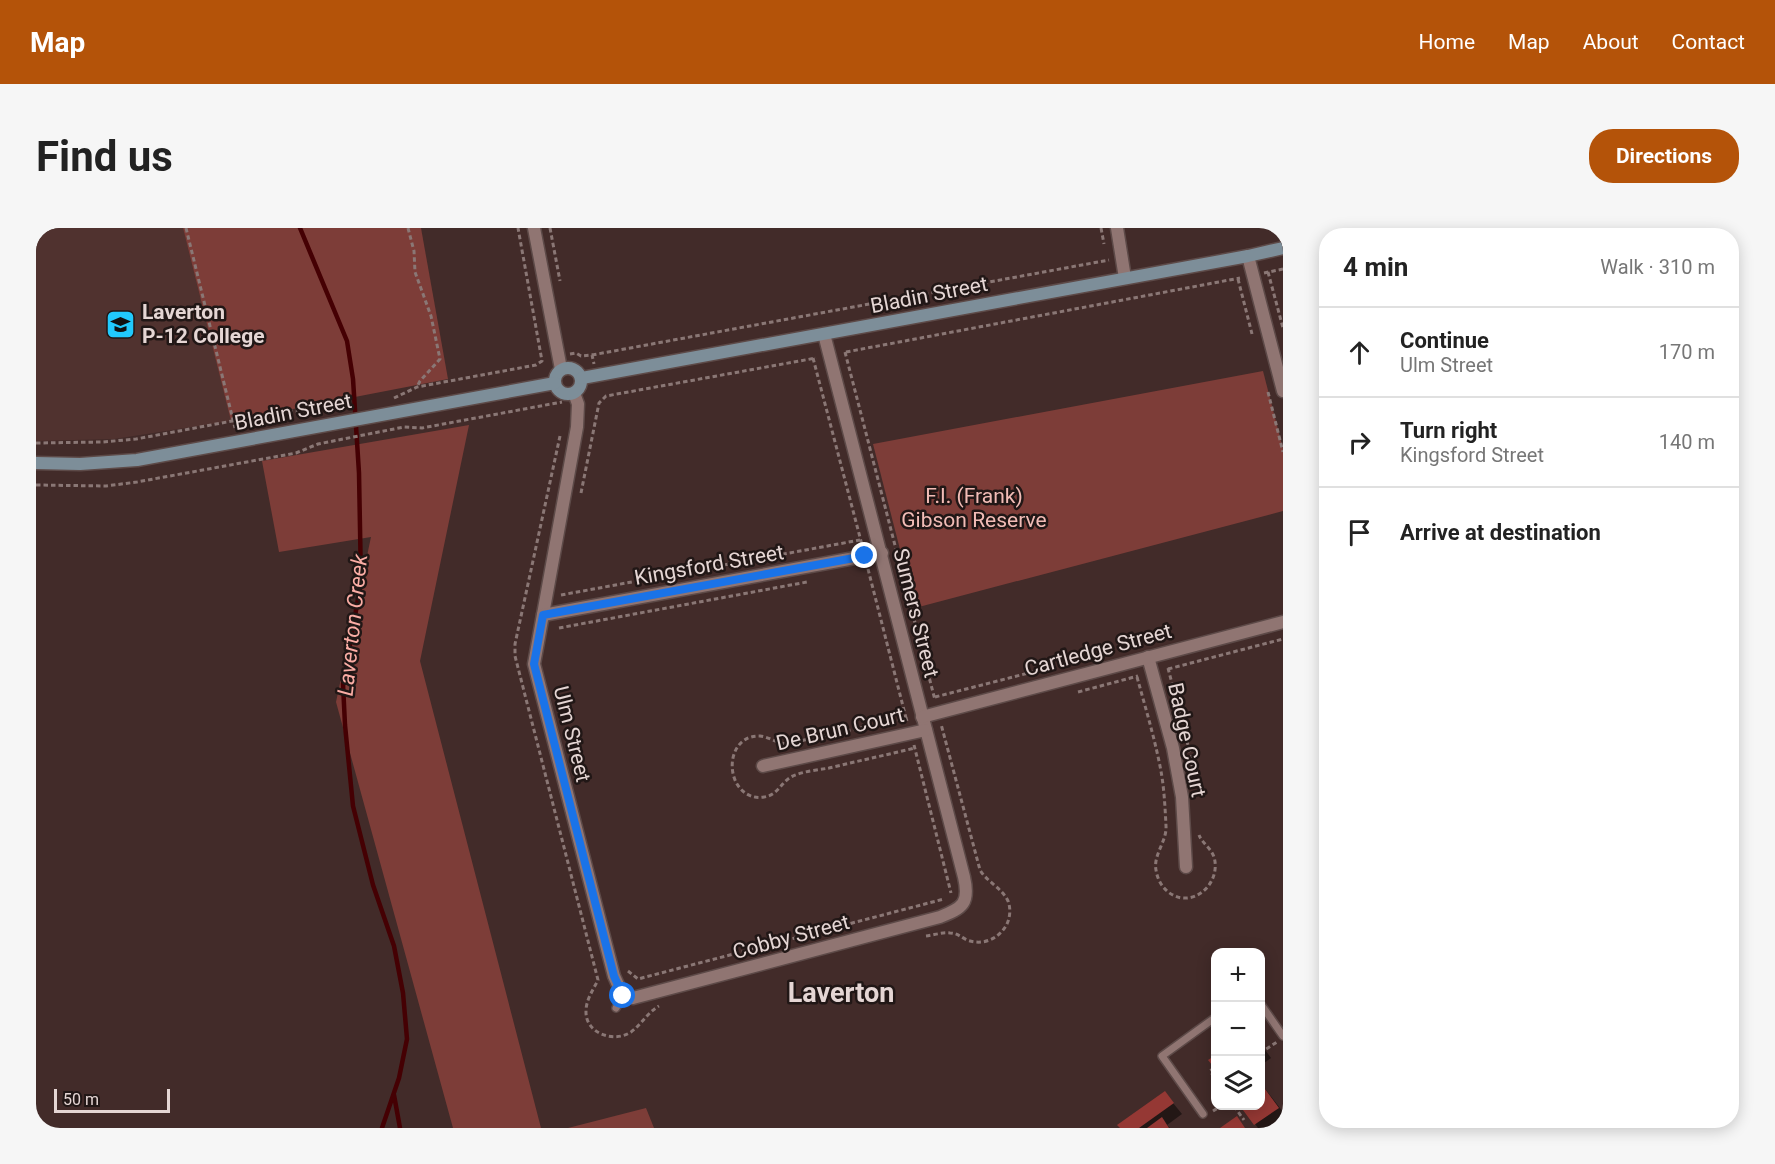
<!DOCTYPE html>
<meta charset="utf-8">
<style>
:root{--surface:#fff;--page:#f6f6f6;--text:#222;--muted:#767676;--line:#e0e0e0;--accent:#b45309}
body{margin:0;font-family:Roboto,sans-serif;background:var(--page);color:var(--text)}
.controls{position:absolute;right:18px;bottom:18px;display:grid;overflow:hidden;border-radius:12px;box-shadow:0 3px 15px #0003}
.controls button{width:54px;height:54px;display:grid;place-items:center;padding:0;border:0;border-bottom:2px solid var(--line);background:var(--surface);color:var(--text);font:30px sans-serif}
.scale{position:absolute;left:18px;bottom:15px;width:116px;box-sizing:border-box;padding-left:6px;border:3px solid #e5d6d4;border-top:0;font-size:16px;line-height:21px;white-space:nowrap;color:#e5d6d4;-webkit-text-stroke:4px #211716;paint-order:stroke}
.stop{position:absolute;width:18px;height:18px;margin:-14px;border:4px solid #1a73e8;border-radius:50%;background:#fff}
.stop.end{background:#1a73e8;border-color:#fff;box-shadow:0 2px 6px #0008}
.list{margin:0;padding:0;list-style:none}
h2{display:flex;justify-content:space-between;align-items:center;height:78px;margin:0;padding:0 24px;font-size:26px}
h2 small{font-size:20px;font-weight:400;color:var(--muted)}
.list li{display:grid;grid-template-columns:39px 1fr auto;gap:18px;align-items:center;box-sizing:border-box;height:90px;padding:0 24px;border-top:2px solid var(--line)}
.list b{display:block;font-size:22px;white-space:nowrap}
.list p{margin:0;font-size:20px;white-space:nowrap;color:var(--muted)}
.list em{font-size:20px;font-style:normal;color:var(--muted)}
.icon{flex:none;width:33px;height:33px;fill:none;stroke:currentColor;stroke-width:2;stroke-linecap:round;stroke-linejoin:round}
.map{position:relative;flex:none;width:1247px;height:900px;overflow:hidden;border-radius:24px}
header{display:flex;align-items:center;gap:36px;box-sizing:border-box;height:84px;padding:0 30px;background:var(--accent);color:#fff}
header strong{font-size:28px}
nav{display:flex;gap:33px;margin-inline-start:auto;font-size:21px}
.intro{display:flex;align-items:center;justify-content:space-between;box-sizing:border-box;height:144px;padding:0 36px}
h1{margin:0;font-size:42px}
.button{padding:15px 27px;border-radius:24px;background:var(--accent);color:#fff;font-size:21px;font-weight:700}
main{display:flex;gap:36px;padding:0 36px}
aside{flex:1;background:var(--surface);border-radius:24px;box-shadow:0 3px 15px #0003}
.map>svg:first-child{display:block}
.built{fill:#50322f}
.green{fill:#7d3d38}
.shadow{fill:#0007}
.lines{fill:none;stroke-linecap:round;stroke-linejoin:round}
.stream{stroke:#450003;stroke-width:4.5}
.building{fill:#953834}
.lane-casing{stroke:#5d4a48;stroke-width:10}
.street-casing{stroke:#5d4a48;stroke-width:15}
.secondary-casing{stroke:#5d4a48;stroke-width:15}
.path{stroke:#8a7775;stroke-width:3;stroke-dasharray:4.5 3;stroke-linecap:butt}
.lane{stroke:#907572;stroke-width:7}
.street{stroke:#907572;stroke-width:12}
.secondary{stroke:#7d8e99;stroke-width:12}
.route{stroke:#1a73e8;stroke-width:8}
.labels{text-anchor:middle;stroke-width:5;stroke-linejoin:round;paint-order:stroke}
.street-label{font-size:21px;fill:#e5d6d4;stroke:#211716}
.poi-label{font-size:21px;font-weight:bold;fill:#e5d6d4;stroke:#211716;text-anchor:start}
.park-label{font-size:21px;fill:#f2bcb6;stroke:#211716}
.water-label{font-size:22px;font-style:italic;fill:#fbada5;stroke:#211716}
.district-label{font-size:27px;font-weight:bold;fill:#e5d6d4;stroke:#211716}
</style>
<header>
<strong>Map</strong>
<nav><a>Home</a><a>Map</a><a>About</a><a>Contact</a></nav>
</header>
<div class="intro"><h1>Find us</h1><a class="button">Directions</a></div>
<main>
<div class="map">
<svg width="1247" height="900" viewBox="0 0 1247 900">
<rect width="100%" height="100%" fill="#422b29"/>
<!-- built -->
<path class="built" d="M 0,0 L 147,0 L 195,193 L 78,211 L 0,213 Z"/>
<!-- green -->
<g class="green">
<path d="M 147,0 L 385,0 L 412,151 L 195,193 Z"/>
<path d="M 1227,143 L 1247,221 L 1247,283 L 879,380 L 837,216 Z"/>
<path d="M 433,197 L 384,433 L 505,900 L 417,900 L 300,474 L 335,309 L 243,324 L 226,233 Z"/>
<path d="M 610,880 L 618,900 L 532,900 Z"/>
</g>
<!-- shadow -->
<g class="shadow">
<path d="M 1224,815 L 1235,830 L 1224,838 Z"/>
<path d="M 1224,854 L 1247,884 L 1247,893 L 1238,900 L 1222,900 L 1206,878 L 1224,878 Z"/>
<path d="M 1128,864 L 1146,886 L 1131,897 L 1134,900 L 1085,900 Z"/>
</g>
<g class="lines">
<!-- stream -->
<g class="stream">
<path d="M 264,0 L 311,113 L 317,151 L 323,245 L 325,354 L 307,456 L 309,497 L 317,578 L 337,657 L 358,718 L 367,765 L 371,811 L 363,850 L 346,900"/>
<path d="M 358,867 L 364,900"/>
</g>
</g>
<!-- building -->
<g class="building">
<path d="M 1180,827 L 1180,842 L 1172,832 Z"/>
<path d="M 1224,854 L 1243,880 L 1218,897 L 1204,878 L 1224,878 Z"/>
<path d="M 1129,863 L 1138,875 L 1103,900 L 1084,900 L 1081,897 Z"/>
<path d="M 1201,888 L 1209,900 L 1184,900 Z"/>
<path d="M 1126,889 L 1133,900 L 1111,900 Z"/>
</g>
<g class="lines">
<defs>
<g id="lane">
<path d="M 1224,775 L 1247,808"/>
<path d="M 580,780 L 587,768"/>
<path d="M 1167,886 L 1126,828 L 1180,789"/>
</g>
<g id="street">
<path d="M 498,0 L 525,141"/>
<path d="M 1081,0 L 1089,50"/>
<path d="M 1212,28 L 1247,163"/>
<path d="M 538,165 L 542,176 L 541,199 L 498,436 L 578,748 L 587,768 L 597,770 L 904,689 C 927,680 934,675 928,649 L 788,106"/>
<path d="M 507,387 L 846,325"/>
<path d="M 1112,429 L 1137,520 L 1146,569 L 1150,639"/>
<path d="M 886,489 L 1247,394"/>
<path d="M 727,538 L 890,502"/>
</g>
<g id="secondary">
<circle cx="532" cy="153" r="13"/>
<path d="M 546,150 L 1212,28 L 1247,20"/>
<path d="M 0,235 L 44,236 L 101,232 L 519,155"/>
</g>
</defs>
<!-- lane casing -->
<use href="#lane" class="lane-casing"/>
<!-- street casing -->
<use href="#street" class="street-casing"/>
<!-- secondary casing -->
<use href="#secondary" class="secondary-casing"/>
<!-- path -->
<g class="path">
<path d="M 150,0 L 199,200"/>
<path d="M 372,0 L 378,23 L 379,44 L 395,88 L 404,131 L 384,153 L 381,159"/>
<path d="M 514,0 L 524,53"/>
<path d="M 1065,0 L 1068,16"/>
<path d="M 1232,44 L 1247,100"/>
<path d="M 1228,45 L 1247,41"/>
<path d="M 1202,51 L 1216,106"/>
<path d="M 809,124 L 899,472"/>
<path d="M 810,124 L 1204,50"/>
<path d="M 534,126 L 540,125 L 545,128 L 556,127 L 558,136"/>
<path d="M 556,127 L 1073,32"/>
<path d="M 777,130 L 826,317"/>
<path d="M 1232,164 L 1247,224"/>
<path d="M 358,170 L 381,159 L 500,137 L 506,133 L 482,0"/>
<path d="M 524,208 L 479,416 L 479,428 L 562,752 C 557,762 550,772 550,783 C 549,806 579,815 595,804 C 606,796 611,785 623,778"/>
<path d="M 0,215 L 67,214 L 100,211 L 250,183 L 280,184"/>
<path d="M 0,257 L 70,258 L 101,254 L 260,225 L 282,216 L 368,199 L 386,200 L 526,174"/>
<path d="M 545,265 L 563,175 L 570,168 L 780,130"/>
<path d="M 832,341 L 870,490"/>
<path d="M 525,367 L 824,312"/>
<path d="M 523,400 L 771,354"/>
<path d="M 1132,440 L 1154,525 L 1157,544"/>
<path d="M 1132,441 L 1247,411"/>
<path d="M 1101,449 C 1109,478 1118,508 1124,538 C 1128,557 1129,578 1130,598 C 1131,613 1117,627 1120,642 C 1122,656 1132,668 1146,670 C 1168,672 1184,649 1178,629 C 1175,620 1166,615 1163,607"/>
<path d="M 1042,464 L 1102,448"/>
<path d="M 899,469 L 1059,428"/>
<path d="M 871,493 L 870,490 L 750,516 C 741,515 733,509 724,508 C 698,507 690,537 701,556 C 707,566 717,571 728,569 C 743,567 745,553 757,548 C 768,543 782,542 793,540 C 822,533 850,527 879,520"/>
<path d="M 878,517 L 915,665"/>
<path d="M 890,708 C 898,707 907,704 914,705 C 921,705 925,709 931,712 C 947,718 963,711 971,696 C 974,689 975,681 972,673 C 966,660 951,654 944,642 L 905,496"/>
<path d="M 592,743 L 602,751 L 908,671"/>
<path d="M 1224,825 L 1241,814"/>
<path d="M 1178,840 L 1174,843 L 1180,851"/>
<path d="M 1198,878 L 1208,892"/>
<path d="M 1177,883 L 1185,878"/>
</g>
<!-- lane -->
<use href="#lane" class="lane"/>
<!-- street -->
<use href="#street" class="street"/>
<!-- secondary -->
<use href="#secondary" class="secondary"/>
</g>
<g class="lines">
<!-- route -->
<path class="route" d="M 587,768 L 578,748 L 498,436 L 507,387 L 829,328"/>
</g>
<!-- icons -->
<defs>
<symbol id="school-square" viewBox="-11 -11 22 22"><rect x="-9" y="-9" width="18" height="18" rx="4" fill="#21c9fd" stroke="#211716"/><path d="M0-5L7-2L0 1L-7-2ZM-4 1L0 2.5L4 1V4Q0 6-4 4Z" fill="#111"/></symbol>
</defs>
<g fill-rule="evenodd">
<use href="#school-square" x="68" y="80" width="33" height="33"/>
</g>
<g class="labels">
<!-- street labels -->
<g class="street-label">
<text transform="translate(893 67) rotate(-11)" y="7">Bladin Street</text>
<text transform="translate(257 184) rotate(-11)" y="7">Bladin Street</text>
<text transform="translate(673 337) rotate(-10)" y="7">Kingsford Street</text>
<text transform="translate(880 385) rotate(76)" y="7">Sumers Street</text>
<text transform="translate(1062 422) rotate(-15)" y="7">Cartledge Street</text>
<text transform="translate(804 501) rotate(-13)" y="7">De Brun Court</text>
<text transform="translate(536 506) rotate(76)" y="7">Ulm Street</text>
<text transform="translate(1151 512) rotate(78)" y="7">Badge Court</text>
<text transform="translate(755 709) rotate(-15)" y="7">Cobby Street</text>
</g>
<!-- poi labels -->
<g class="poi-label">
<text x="106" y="91">Laverton<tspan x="106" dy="24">P-12 College</tspan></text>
</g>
<!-- park labels -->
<g class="park-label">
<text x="938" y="275">F.I. (Frank)<tspan x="938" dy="24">Gibson Reserve</tspan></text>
</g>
<!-- water labels -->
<g class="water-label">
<text transform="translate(316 397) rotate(-84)" y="8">Laverton Creek</text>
</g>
<!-- district labels -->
<g class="district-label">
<text x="805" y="774">Laverton</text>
</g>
</g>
</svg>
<div class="controls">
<button>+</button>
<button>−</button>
<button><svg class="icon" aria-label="layers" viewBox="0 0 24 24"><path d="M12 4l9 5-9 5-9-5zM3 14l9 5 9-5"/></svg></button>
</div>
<div class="scale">50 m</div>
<div class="stop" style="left:587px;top:768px"></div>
<div class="stop end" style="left:829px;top:328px"></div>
</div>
<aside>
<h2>4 min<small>Walk · 310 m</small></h2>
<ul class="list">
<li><svg class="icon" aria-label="ahead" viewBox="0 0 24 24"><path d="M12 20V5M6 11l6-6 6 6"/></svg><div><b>Continue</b><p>Ulm Street</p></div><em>170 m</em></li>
<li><svg class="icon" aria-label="right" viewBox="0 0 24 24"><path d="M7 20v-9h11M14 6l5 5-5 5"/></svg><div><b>Turn right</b><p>Kingsford Street</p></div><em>140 m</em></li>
<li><svg class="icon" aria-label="arrive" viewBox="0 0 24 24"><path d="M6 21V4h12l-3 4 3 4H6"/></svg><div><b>Arrive at destination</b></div></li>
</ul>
</aside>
</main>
